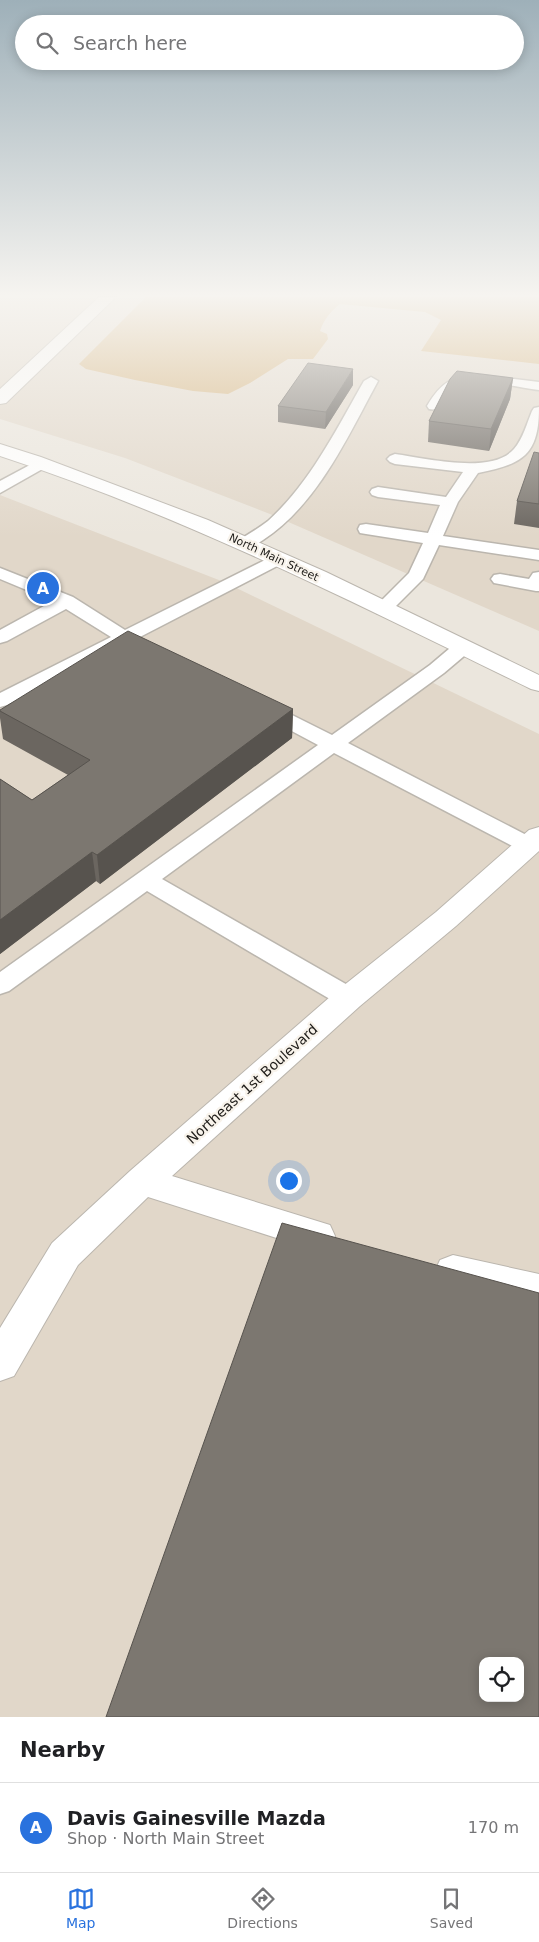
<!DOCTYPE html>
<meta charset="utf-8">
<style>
:root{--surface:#fff;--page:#f2f2f2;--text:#202124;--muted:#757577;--line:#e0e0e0;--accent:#2972de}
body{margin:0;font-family:"DejaVu Sans",sans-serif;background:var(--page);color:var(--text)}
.controls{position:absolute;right:15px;bottom:15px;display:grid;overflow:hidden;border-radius:10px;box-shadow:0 2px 12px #0003}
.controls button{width:45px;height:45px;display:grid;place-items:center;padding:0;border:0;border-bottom:1px solid var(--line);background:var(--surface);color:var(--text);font:25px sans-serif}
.you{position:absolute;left:288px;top:1180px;width:18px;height:18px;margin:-12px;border:4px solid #fff;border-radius:50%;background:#1a73e8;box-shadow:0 0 0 8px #1a73e833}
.badge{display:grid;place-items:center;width:32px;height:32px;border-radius:50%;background:var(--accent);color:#fff;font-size:16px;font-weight:700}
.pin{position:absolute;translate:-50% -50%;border:2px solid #fff;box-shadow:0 1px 5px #0006}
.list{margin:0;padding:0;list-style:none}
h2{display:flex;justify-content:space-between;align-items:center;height:65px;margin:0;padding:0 20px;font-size:21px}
h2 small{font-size:16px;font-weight:400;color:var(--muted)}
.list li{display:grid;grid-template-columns:32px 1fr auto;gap:15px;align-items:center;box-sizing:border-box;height:90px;padding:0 20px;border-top:1px solid var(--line)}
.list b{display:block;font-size:19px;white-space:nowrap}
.list p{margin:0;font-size:16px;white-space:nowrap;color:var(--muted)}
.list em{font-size:16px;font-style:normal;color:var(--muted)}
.icon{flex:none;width:28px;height:28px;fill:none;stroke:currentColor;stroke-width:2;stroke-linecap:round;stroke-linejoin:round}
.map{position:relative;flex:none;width:539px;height:1717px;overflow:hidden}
.search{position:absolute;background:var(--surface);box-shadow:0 2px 12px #0003;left:15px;right:15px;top:15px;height:55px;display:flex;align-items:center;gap:12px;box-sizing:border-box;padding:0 18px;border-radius:28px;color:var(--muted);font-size:19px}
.sheet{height:155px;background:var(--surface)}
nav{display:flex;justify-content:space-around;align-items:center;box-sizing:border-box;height:70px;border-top:1px solid var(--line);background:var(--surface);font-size:14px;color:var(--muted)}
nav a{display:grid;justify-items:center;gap:2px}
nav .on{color:var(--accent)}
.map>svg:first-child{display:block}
.built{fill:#e1d7c9;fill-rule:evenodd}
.forest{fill:#d2ae75}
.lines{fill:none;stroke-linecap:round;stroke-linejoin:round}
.service-casing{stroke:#bbb6ae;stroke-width:3}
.minor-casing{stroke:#bbb6ae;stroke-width:2}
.secondary-casing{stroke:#bbb6ae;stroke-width:2}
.service{fill:#fff;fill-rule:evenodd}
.minor{fill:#fff;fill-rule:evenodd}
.secondary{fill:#fff;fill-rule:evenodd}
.wall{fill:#6b6660}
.shaded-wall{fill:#57534e}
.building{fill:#7c7770;stroke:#57534e;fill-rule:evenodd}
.labels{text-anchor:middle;stroke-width:4.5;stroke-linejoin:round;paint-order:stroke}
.far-street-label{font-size:11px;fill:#1d1b18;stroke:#f8f3eb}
.street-label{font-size:14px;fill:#1d1b18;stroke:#f8f3eb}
</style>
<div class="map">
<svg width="539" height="1717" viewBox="0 0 539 1717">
<rect width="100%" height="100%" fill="#ebe6dd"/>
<!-- built -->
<g class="built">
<path d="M 0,297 L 539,297 L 539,631 L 270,514 L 125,458 L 0,419 Z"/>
<path d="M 0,495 L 224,582 L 539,734 L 539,1717 L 0,1717 ZM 483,1661 L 520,1661 L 520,1698 L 483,1698 Z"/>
</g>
<!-- forest -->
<path class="forest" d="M 146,297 L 539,297 L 539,364 L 421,351 L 441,320 L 425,312 L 340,304 C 331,311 324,319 320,331 L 327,334 L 328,339 L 313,359 L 288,359 L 250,383 L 228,394 L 193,391 L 135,380 L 86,369 L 79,364 Z"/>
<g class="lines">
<defs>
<g id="service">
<path d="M 482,375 L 539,382 L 539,390 C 515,387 484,378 461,386 C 447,391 444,413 429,409 L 427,406 C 442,381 452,376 482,375 Z"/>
<path d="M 371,377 L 378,381 C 348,436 318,504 263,540 C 255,545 249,550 239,548 L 237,544 L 239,540 C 249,534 259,528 268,521 C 310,483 336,430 364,381 Z"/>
<path d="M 539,407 C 539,455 523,464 478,473 L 458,502 L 443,536 L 539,550 L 539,560 L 439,545 L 423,579 L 389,613 L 383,614 L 377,613 L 374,609 L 377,605 L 409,573 L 423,543 L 366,534 L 360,533 L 358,529 L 360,525 L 366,524 L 428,533 L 440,505 L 378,497 L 372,495 L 370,492 L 372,489 L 378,487 L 446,497 L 463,472 L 395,464 L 390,462 L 387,459 L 390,456 L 395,454 C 425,458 492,475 514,449 C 523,439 527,423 532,411 L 534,408 Z"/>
<path d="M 41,459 L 46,461 L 49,464 L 46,467 L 0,493 L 0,481 Z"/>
<path d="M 277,554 L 283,555 L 286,559 L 283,563 L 138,638 L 154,646 L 156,650 L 154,654 C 142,657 134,650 124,645 L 7,705 L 0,707 L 0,693 L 111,637 L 66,609 L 7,641 L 0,643 L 0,630 L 53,601 L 0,579 L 0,568 L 73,597 L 125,630 Z"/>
<path d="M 539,572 L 539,591 L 536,591 L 494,583 L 491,579 L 494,575 L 500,574 L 529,579 L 533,573 Z"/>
<path d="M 463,641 L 470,643 L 472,647 L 470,651 L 444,673 L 348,743 L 536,840 L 539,845 L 536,850 L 528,852 L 520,850 L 334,753 L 162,879 L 358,991 L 361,998 L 358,1005 L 349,1007 L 340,1005 L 147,891 L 9,991 L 0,994 L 0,972 L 318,745 L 258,713 L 255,709 L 258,705 L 265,703 L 272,705 L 332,735 L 430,665 L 456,643 Z"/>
</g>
<g id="minor">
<path d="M 99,297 L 116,297 L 6,403 L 0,404 L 0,389 Z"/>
<path d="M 539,827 L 539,851 L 456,926 L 360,1006 L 172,1176 L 330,1225 L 335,1236 L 330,1247 L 317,1251 L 148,1197 L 78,1265 L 14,1376 L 0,1381 L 0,1328 L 52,1243 L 130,1171 L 338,990 L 436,912 L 529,830 Z"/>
<path d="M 453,1255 L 539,1274 L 539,1308 L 440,1282 L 435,1271 L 440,1260 Z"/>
</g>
<path id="secondary" d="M 0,444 L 41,457 L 208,520 L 326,572 L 539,675 L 539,691 L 531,689 C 357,604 184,516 0,456 Z"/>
</defs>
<!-- service casing -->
<use href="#service" class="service-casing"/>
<!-- minor casing -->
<use href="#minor" class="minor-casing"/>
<!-- secondary casing -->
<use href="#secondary" class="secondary-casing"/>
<!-- service -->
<use href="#service" class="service"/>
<!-- minor -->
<use href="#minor" class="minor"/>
<!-- secondary -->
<use href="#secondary" class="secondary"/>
</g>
<!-- wall -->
<g class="wall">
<path d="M 513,378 L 510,399 L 489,451 L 428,442 L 429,421 Z"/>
<path d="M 353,385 L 325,429 L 278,422 L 278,406 Z"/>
<path d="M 539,453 L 539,528 L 514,524 L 517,501 Z"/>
<path d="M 293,709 L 292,738 L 100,884 L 96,881 L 0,954 L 0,779 L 32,800 L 68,775 L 3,739 L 0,718 L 0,710 Z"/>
</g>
<!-- shaded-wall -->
<g class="shaded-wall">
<path d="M 353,369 L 353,385 L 325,429 L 326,412 Z"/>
<path d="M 513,378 L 510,399 L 489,451 L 491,429 Z"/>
<path d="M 293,709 L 292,738 L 100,884 L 97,855 Z"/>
<path d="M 92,852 L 96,881 L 0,954 L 0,920 Z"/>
</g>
<!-- building -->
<g class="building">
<path d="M 308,363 L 353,369 L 326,412 L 278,406 Z"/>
<path d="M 457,371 L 513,378 L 491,429 L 429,421 L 450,379 Z"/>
<path d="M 534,452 L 539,453 L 539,504 L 517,501 Z"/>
<path d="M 128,631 L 293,709 L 97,855 L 92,852 L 0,920 L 0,779 L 32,800 L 90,760 L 0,711 L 0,710 Z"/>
<path d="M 282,1223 L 539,1293 L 539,1717 L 106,1717 ZM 483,1661 L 520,1661 L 520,1698 L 483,1698 Z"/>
</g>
<!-- sky -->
<linearGradient id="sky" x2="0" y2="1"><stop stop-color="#9eb0b9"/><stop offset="0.55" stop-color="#f6f4f0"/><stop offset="1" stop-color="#f6f4f0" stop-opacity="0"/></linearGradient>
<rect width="539" height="537" fill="url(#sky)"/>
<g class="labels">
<!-- far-street labels -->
<g class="far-street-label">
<text transform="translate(274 557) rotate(25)" y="4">North Main Street</text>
</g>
<!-- street labels -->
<g class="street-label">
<text transform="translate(252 1084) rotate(-42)" y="5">Northeast 1st Boulevard</text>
</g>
</g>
</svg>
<div class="controls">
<button><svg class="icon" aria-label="locate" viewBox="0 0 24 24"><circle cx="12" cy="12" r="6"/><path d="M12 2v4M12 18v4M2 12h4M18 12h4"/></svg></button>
</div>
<div class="you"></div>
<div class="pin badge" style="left:43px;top:588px">A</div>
<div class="search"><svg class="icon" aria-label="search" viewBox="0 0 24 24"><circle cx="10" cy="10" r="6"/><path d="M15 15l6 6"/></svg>Search here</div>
</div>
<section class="sheet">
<h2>Nearby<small></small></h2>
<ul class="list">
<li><span class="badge">A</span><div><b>Davis Gainesville Mazda</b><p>Shop · North Main Street</p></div><em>170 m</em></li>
</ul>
</section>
<nav>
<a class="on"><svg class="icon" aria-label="map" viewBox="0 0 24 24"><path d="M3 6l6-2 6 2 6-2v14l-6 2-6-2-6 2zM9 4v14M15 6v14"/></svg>Map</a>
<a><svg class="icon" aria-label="directions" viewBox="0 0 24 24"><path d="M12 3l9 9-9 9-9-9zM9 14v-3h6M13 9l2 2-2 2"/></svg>Directions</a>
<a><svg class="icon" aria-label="saved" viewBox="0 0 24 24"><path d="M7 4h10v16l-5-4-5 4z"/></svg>Saved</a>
</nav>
